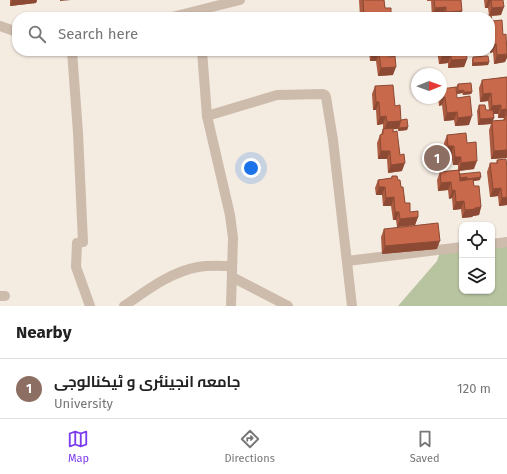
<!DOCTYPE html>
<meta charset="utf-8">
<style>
:root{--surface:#fff;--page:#f2f2f2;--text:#222;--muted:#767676;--line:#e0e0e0;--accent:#7c3aed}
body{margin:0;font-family:"Fira Sans",Cairo,sans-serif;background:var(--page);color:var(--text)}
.controls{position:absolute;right:12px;bottom:12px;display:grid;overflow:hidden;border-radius:8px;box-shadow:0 1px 3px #0004}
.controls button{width:36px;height:36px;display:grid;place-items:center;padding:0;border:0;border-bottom:1px solid var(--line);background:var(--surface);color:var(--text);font:20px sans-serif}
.compass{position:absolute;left:411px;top:68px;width:36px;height:36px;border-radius:50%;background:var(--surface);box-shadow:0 1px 3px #0004;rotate:89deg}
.you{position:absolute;left:251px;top:168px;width:14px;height:14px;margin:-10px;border:3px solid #fff;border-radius:50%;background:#1a73e8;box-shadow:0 0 0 6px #1a73e833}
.badge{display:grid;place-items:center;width:26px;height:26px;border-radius:50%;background:var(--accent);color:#fff;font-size:13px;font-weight:700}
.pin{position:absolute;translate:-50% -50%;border:2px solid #fff;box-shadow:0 1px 4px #0006}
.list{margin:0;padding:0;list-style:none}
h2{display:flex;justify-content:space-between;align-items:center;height:52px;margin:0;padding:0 16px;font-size:17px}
h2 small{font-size:13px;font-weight:400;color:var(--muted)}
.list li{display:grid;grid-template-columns:26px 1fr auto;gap:12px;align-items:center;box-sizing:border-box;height:60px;padding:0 16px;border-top:1px solid var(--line)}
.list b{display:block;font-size:15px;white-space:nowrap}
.list p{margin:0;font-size:13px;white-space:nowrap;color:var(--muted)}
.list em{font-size:13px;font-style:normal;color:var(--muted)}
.icon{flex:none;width:22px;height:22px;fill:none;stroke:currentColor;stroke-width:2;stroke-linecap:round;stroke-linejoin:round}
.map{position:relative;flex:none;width:507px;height:306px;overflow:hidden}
.search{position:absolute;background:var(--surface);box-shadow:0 1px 3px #0004;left:12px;right:12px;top:12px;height:44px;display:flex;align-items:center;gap:10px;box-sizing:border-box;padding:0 14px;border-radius:16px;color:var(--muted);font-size:15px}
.sheet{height:112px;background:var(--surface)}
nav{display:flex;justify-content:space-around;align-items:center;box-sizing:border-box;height:56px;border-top:1px solid var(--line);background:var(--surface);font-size:11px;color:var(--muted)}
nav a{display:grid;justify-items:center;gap:2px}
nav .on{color:var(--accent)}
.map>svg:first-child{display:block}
.green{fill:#b8c4a0}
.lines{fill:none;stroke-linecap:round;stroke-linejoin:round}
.minor{stroke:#cdbbac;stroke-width:10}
.wall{fill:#ac5a40;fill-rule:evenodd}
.shaded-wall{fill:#8c4a34}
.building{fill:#c8694b;stroke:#8c4a34}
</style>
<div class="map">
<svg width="507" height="306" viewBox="0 0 507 306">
<rect width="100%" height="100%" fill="#f4ebe1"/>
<!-- green -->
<path class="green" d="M 507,246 L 507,306 L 398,306 L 437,261 L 440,252 L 462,250 L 462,291 L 492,291 L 492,248 Z"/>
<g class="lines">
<!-- minor -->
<g class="minor">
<path d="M 172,17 L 240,0"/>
<path d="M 0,26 L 17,32"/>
<path d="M 72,51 L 78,133 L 83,242 L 77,243 L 76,267 L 90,306"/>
<path d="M 202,51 L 207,116 L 230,215 L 233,238 L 231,306"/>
<path d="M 207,116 L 277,95 L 323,94 L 325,95 L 326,97 L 333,140 L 352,306"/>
<path d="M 492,244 L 507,242"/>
<path d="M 347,261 L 462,247"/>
<path d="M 232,277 L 288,306"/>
<path d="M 0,296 L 5,296"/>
<path d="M 124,306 C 146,291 170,272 198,267 C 209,265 221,266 232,266"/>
</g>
</g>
<!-- wall -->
<g class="wall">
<path d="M 10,0 L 37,0 L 36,3 L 10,6 Z"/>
<path d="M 359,0 L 384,0 L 385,8 L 391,17 L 360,17 Z"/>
<path d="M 427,0 L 461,0 L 460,17 L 443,17 L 443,15 L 432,17 L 431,1 L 427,1 Z"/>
<path d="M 484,0 L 503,0 L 501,15 L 491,16 L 492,21 L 505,62 L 494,64 L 493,52 L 490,53 L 490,17 L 489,15 L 488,8 L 485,8 Z"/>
<path d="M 369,51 L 388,51 L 389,57 L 393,75 L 378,76 L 376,61 L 370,61 Z"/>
<path d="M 437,51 L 466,51 L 467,59 L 464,67 L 448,68 L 448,63 L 439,64 Z"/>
<path d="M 473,57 L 489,62 L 488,65 L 472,66 L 472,60 Z"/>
<path d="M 507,77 L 507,158 L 491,159 L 489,130 L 491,124 L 478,125 L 477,111 L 479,105 L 486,110 L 489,110 L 488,101 L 480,102 L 479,88 L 482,80 ZM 493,114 L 498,114 L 498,118 L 504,118 L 503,120 L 492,121 L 494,118 Z"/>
<path d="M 458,84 L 472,92 L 471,94 L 463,95 L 462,93 L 457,94 L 456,87 Z"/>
<path d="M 375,86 L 395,106 L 401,120 L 408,127 L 407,130 L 398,131 L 398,129 L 393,129 L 400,155 L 402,171 L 388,173 L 387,159 L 378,159 L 377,143 L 380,135 L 381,135 L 383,128 L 383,124 L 377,125 L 376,110 L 373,110 L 372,94 Z"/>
<path d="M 441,89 L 457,98 L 469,125 L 455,126 L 454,120 L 444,121 L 442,105 L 439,106 L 438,98 L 441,98 Z"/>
<path d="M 447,135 L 467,143 L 474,169 L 459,171 L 460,174 L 480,180 L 474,181 L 474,186 L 481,207 L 479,215 L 473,216 L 472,217 L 462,218 L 461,209 L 453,210 L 452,198 L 449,199 L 448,190 L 438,191 L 437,180 L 440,172 L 458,170 L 458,165 L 453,165 L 451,154 L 445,155 L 444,143 Z"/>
<path d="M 497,160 L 507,205 L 499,206 L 498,196 L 490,197 L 487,172 L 490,163 L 496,163 Z"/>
<path d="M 392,176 L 398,180 L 401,187 L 405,203 L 410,212 L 418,217 L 415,225 L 397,227 L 396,220 L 393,220 L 391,206 L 383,206 L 382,195 L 376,195 L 375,188 L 378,180 L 391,178 Z"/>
<path d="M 384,229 L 437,249 L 382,254 L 381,237 Z"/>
</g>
<!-- shaded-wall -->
<g class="shaded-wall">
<path d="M 12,0 L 37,0 L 36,3 L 10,6 Z"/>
<path d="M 60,0 L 71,0 L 60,1 Z"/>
<path d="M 488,0 L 491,0 L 488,8 L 485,8 Z"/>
<path d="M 446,7 L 443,15 L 432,17 L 435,8 Z"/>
<path d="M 504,7 L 501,15 L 489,16 L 492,8 Z"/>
<path d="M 462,11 L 460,17 L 445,17 L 446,12 Z"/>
<path d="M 496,44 L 493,52 L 490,53 L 493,45 Z"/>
<path d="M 373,53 L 379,53 L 376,61 L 370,61 Z"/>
<path d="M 507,54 L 507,58 L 505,62 L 494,64 L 497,55 Z"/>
<path d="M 451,55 L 448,63 L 439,64 L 442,56 Z"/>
<path d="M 467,59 L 464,67 L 448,68 L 451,60 Z"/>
<path d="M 489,62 L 488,65 L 472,66 L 473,63 Z"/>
<path d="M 396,67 L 393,75 L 378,76 L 381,68 Z"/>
<path d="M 463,90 L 462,93 L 457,94 L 458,91 Z"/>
<path d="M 464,92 L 472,92 L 471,94 L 463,95 Z"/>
<path d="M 491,93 L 488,101 L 480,102 L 483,94 Z"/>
<path d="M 442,97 L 445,97 L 442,105 L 439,106 Z"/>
<path d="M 376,102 L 379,102 L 376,110 L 373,110 Z"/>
<path d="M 501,105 L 498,114 L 489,114 L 492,106 Z"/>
<path d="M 506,109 L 504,118 L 498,118 L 501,110 Z"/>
<path d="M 457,112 L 454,120 L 444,121 L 447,113 Z"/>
<path d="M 386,116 L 383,124 L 377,125 L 380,117 Z"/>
<path d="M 472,116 L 469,125 L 455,126 L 458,118 Z"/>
<path d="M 494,118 L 492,123 L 492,121 L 491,124 L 478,125 L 480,119 Z"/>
<path d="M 401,121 L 398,129 L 384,130 L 387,122 Z"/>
<path d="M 408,127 L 407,130 L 398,131 L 399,128 Z"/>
<path d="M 448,146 L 454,146 L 451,154 L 445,155 Z"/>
<path d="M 507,150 L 507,158 L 491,159 L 494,151 Z"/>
<path d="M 381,151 L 390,151 L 387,159 L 378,159 Z"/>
<path d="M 455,157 L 461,157 L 458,165 L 453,165 Z"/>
<path d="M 477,161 L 474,169 L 458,171 L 461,163 Z"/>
<path d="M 405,163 L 402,171 L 388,173 L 391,165 Z"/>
<path d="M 467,177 L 466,180 L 457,181 L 458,178 Z"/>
<path d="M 481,177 L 480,180 L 466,182 L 467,179 Z"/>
<path d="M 451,182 L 448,190 L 438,191 L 441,183 Z"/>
<path d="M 379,187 L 385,187 L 382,195 L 376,195 Z"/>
<path d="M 501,188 L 498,196 L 490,197 L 493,189 Z"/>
<path d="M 455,190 L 452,198 L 449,199 L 452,191 Z"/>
<path d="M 394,197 L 391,206 L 383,206 L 386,198 Z"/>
<path d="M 507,197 L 507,205 L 499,206 L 502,198 Z"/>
<path d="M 464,201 L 461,209 L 453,210 L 456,202 Z"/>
<path d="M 481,207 L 479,215 L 473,216 L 472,217 L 462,218 L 465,210 Z"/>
<path d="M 395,212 L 399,212 L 396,220 L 393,220 Z"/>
<path d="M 418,217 L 415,225 L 397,227 L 400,219 Z"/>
<path d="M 440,241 L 437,249 L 382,254 L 385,246 Z"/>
</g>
<!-- building -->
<g class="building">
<path d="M 363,0 L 384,0 L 385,8 L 391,8 L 391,17 L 364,17 Z"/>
<path d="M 434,0 L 461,0 L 462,11 L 446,12 L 446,7 L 435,8 Z"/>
<path d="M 491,0 L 503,0 L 504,7 L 492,8 Z"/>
<path d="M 491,15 L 492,21 L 502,20 L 503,35 L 506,34 L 507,54 L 497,55 L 496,44 L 493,45 L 492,33 L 490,33 L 490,17 L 476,17 L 476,16 Z"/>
<path d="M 372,51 L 388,51 L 389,57 L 395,56 L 396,67 L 381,68 L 379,53 L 373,53 Z"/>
<path d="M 441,51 L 466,51 L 467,59 L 451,60 L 451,55 L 442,56 Z"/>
<path d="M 488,56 L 489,62 L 473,63 L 473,57 Z"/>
<path d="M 507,77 L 507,150 L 494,151 L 492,121 L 505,120 L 505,115 L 507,115 L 506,109 L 501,110 L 501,105 L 492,106 L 491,93 L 483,94 L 482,80 Z"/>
<path d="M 471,83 L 472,92 L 464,92 L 463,90 L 458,91 L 458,84 Z"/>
<path d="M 393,85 L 395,106 L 400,105 L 401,121 L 387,122 L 386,116 L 380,117 L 379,102 L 376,102 L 375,86 Z"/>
<path d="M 456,87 L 457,98 L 470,96 L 472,116 L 458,118 L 457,112 L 447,113 L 445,97 L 442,97 L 441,89 Z"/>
<path d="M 479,105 L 485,105 L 486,110 L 493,110 L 494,118 L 480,119 Z"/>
<path d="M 407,119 L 408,127 L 399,128 L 399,126 L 401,120 Z"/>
<path d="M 393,128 L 393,132 L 397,131 L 400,155 L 404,154 L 405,163 L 391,165 L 390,151 L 381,151 L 380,135 L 383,134 L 383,129 Z"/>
<path d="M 466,133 L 467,143 L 476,142 L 477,161 L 461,163 L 461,157 L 455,157 L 454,146 L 448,146 L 447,135 Z"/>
<path d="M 506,159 L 507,168 L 507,197 L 502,198 L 501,188 L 493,189 L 490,163 L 498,163 L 497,160 Z"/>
<path d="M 459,170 L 460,181 L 473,179 L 474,186 L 479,186 L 481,207 L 475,208 L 475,209 L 465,210 L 464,201 L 456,202 L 455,190 L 452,191 L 451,182 L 441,183 L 440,172 Z"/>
<path d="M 480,172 L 481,177 L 467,179 L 467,177 L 460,178 L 460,174 Z"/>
<path d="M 392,176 L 397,176 L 398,180 L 400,180 L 401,187 L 403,187 L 405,203 L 410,203 L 410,212 L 418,211 L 418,217 L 400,219 L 399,212 L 395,212 L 394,197 L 386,198 L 385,187 L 379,187 L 378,180 L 392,178 Z"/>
<path d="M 438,223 L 440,241 L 385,246 L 384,229 Z"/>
</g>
</svg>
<div class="controls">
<button><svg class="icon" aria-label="locate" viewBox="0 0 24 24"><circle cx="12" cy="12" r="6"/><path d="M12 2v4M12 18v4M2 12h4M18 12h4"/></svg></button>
<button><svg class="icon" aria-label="layers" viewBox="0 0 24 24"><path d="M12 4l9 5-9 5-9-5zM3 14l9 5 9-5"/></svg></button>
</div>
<svg class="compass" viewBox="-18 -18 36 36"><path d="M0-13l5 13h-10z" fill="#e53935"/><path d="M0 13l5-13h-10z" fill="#767676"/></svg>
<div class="you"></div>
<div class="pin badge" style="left:437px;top:158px;background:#8d6e63">1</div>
<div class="search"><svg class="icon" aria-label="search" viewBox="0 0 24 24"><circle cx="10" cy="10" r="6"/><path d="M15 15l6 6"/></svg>Search here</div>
</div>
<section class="sheet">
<h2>Nearby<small></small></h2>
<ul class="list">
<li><span class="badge" style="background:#8d6e63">1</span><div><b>جامعہ انجینئری و ٹیکنالوجی</b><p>University</p></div><em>120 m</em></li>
</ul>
</section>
<nav>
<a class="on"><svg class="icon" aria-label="map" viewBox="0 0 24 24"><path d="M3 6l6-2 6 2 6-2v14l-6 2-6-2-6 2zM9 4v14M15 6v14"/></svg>Map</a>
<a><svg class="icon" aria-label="directions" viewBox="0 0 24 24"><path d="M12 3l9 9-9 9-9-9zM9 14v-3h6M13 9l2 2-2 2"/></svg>Directions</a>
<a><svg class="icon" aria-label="saved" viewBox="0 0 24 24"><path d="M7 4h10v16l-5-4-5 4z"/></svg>Saved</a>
</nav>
